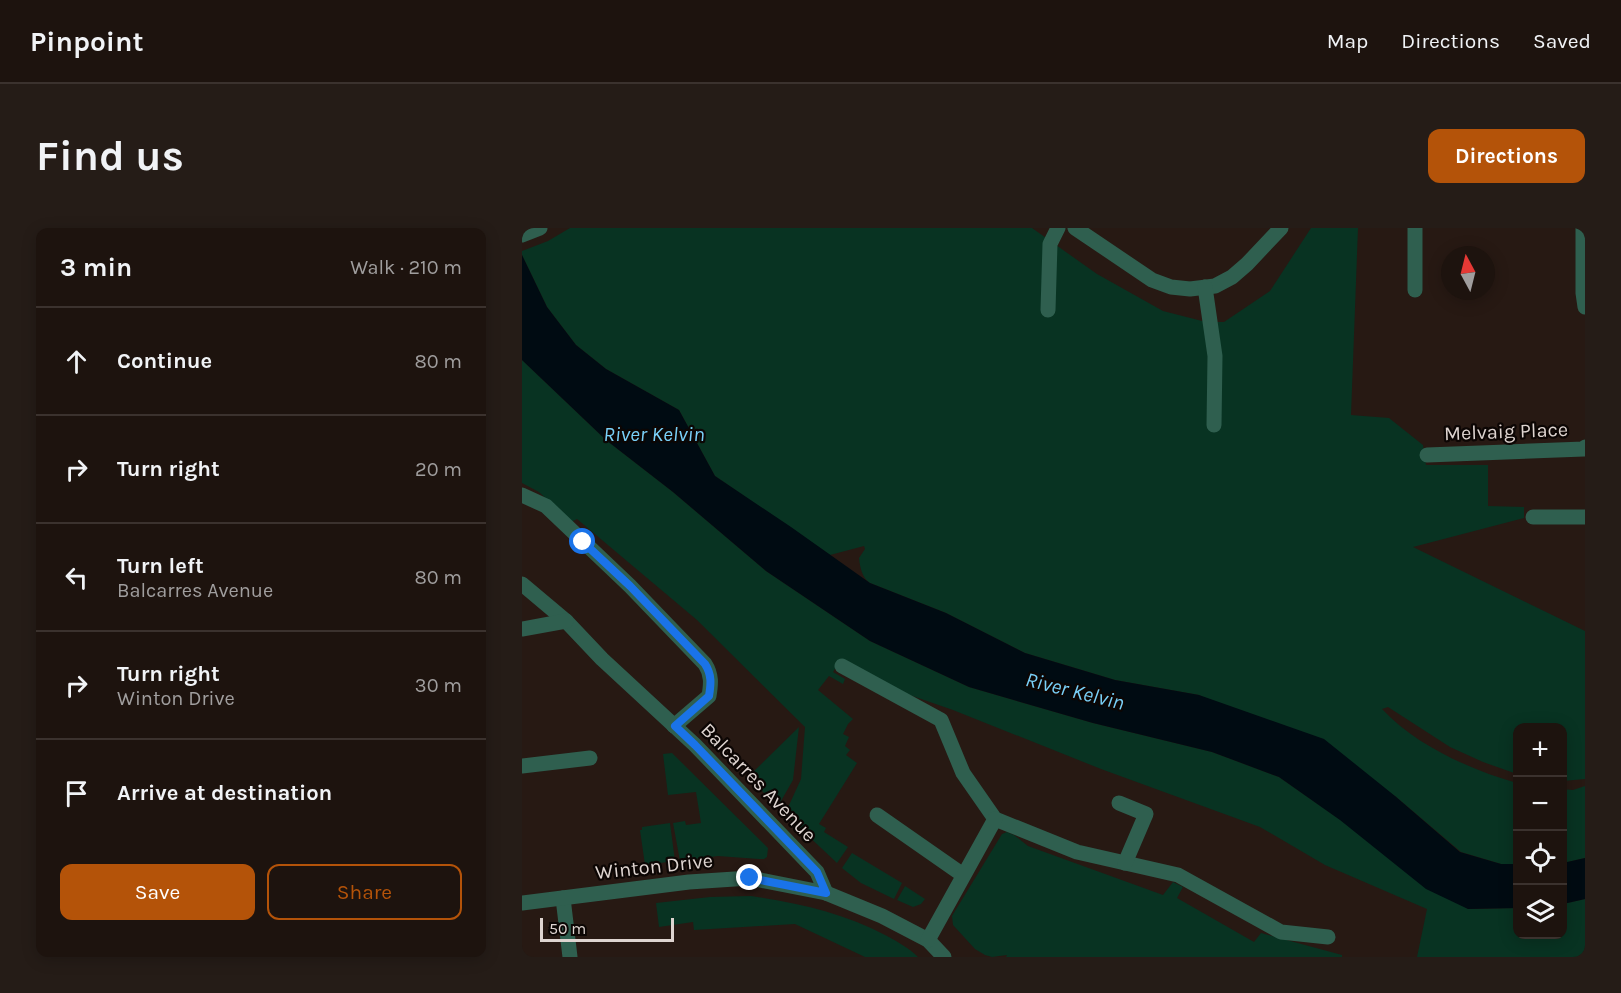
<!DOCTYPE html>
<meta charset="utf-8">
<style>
:root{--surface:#1d130e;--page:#251c17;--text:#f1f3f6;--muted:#a09e9e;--line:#3b322e;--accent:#b45309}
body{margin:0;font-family:Karla,sans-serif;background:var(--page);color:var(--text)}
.controls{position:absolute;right:18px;bottom:18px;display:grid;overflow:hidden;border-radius:12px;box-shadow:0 3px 15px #0003}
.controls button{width:54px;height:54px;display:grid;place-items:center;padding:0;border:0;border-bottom:2px solid var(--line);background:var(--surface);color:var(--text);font:30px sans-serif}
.compass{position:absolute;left:919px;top:18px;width:54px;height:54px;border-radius:50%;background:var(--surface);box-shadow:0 3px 15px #0003;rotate:353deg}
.scale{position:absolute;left:18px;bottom:15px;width:134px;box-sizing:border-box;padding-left:6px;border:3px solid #ded4d0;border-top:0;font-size:16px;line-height:21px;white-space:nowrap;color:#ded4d0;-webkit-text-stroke:4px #0c0604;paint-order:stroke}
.stop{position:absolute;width:18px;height:18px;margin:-14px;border:4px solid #1a73e8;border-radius:50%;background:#fff}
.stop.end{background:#1a73e8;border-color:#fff;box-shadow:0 2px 6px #0008}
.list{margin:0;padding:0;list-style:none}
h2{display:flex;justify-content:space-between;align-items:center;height:78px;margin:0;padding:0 24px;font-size:26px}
h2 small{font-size:20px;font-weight:400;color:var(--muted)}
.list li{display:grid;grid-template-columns:39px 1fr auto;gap:18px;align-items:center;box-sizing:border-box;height:108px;padding:0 24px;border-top:2px solid var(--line)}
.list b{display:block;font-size:22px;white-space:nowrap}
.list p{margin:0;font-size:20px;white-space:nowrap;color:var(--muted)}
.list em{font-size:20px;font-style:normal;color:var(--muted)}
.actions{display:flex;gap:12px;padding:18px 24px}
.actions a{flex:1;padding:14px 0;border:2px solid var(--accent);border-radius:12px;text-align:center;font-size:21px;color:var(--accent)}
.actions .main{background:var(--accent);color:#fff}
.icon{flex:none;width:33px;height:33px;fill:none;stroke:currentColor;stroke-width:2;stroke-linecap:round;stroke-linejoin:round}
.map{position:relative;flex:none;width:1063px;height:729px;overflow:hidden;border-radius:12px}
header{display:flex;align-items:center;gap:36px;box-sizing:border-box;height:84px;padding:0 30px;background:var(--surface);border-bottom:2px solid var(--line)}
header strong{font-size:28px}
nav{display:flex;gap:33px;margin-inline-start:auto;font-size:21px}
.intro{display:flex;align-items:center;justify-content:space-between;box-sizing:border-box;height:144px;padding:0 36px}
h1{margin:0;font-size:42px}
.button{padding:15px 27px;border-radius:12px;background:var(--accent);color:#fff;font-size:21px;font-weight:700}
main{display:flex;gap:36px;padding:0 36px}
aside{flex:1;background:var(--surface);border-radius:12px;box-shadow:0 3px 15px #0003}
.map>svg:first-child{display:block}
.green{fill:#083322}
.water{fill:#000b12}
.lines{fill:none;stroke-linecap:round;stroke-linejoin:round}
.minor{stroke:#2f5f4f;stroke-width:15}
.route{stroke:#1a73e8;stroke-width:8}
.labels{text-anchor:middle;stroke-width:4.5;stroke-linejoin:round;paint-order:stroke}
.street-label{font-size:20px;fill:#ded4d0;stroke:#0c0604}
.water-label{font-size:21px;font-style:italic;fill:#79d0f8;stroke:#0c0604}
</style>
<header>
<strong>Pinpoint</strong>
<nav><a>Map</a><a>Directions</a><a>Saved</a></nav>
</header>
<div class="intro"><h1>Find us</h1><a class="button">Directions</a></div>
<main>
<aside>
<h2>3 min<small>Walk · 210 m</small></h2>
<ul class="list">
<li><svg class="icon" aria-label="ahead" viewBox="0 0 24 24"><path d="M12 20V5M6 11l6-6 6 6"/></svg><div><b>Continue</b></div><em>80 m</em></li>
<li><svg class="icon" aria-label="right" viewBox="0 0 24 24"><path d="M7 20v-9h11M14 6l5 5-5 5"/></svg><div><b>Turn right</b></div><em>20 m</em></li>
<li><svg class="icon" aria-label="left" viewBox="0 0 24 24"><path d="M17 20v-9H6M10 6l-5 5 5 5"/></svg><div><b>Turn left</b><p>Balcarres Avenue</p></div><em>80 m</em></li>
<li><svg class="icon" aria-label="right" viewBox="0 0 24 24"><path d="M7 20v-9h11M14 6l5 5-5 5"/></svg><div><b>Turn right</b><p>Winton Drive</p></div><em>30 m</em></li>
<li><svg class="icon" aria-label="arrive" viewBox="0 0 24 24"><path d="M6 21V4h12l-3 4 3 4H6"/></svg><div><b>Arrive at destination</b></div></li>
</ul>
<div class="actions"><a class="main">Save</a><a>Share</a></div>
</aside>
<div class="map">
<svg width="1063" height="729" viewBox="0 0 1063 729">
<rect width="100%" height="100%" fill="#271913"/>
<!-- green -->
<g class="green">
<path d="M 48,0 L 510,0 L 575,46 L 641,83 L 684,94 L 702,94 L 748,63 L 789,0 L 836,0 L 829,187 L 867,190 L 901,217 L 904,237 L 966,237 L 966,278 L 1002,279 L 1002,290 L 891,319 L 1063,403 L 1063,551 L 1041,553 L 1040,500 L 996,500 L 995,546 L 961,534 L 928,519 L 866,479 L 860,481 C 893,517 949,542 995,555 L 995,636 L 979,636 L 939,624 L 873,568 L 677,467 L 593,452 L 503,425 L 424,385 L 348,355 C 340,350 338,339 337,330 L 343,321 L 342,318 L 308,327 L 193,248 L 157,182 L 84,141 L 54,117 L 25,79 L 0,27 L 0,23 L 26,13 Z"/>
<path d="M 0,132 L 84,212 L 151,264 L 244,343 L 348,413 L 447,459 L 571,495 L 690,524 L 757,549 L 946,681 L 995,680 L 996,706 L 1040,706 L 1041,676 L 1063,671 L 1063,729 L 895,729 L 905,681 L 803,637 L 738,599 L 579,541 L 431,482 L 379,464 L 318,433 L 311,444 L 323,451 L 321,456 L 307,448 L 296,462 L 331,491 L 326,496 L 321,506 L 327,509 L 323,518 L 328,522 L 324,527 L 335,535 L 297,596 L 304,600 L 302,604 L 326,619 L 315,635 L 263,586 L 279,551 L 283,499 L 175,392 L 55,291 L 49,294 L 17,264 L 0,255 Z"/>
<path d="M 277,499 L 271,552 L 255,580 L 227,548 Z"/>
<path d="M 150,525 L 246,620 L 245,629 L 242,631 L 237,631 L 196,628 L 158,633 L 151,595 L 163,593 L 164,597 L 179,595 L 174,564 L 146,567 L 141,526 Z"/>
<path d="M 1063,558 L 1063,630 L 1041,635 L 1040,561 L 1051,562 Z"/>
<path d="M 148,595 L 153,633 L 123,637 L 118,602 L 120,602 L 120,599 Z"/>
<path d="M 485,604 L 492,607 L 506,618 L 641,667 L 651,654 L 661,659 L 655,670 L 732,714 L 739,705 L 820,727 L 820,729 L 484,729 L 485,727 L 470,729 L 463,727 L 453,721 L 431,697 L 430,688 L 480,606 Z"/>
<path d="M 330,625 L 380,655 L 372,671 L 339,655 L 320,640 Z"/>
<path d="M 383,658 L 403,671 L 399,676 L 391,679 L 375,672 Z"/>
<path d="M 229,668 C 277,675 322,685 365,708 C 376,714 387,720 396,729 L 343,729 L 273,696 L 172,702 L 171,694 L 137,699 L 134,675 L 188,669 Z"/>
</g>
<!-- water -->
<g class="water">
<path d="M 0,27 L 25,79 L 54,117 L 84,141 L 157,182 L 193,248 L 269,299 L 348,355 L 424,385 L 503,425 L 593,452 L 677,467 L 802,511 L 873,568 L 938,624 L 979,636 L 995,636 L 995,680 L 946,681 L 904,661 L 818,592 L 757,549 L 690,524 L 571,495 L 447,459 L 348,413 L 244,343 L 151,264 L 84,212 L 0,132 Z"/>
<path d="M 1063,630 L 1063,671 L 1041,676 L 1041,635 Z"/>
</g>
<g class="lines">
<!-- minor -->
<g class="minor">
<path d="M 553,0 L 630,52 L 649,59 L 668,61 L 693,58 L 710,49 L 725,36 L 759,0"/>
<path d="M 1061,0 L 1061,65 L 1063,79"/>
<path d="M 0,7 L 18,0"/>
<path d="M 683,59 L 693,128 L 692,197"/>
<path d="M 893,62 L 893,0"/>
<path d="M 526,82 L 528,16 L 536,0"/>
<path d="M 905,227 L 1062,221 L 1063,219"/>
<path d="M 0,267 L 24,278 L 108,358 L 183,436 C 190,447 189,456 187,468 L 152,498"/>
<path d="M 1011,289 L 1063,289"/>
<path d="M 0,356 L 44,393 L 80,431 L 173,517 L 295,644 L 304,665"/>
<path d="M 0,401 L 44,393"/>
<path d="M 320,438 L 419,492 L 441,545 L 473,591 L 555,624 L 656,647 L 759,704 L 806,709"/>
<path d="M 0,538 L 68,530"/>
<path d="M 597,575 L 624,586 L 603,635"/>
<path d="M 355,587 L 441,647"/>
<path d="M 41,670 L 48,729"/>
<path d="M 0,675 L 167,654 L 228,650 L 304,665 L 360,688 L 406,712 L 422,729"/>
<path d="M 406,712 L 473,591"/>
</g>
</g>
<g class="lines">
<!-- route -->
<path class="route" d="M 61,314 L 108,358 L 183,436 C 190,447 189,456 187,468 L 153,498 L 173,517 L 295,644 L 304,665 L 228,650"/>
</g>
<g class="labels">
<!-- street labels -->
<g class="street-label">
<text transform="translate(984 203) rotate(-2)" y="7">Melvaig Place</text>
<text transform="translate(237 554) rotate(46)" y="7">Balcarres Avenue</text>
<text transform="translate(132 638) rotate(-6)" y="7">Winton Drive</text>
</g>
<!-- water labels -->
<g class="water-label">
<text x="132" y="213">River Kelvin</text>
<text transform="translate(553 463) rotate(14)" y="7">River Kelvin</text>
</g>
</g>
</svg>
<div class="controls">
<button>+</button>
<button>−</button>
<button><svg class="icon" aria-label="locate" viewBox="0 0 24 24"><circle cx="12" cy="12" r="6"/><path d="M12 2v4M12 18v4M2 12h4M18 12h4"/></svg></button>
<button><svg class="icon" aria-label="layers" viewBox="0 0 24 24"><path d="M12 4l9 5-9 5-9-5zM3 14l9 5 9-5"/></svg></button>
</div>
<svg class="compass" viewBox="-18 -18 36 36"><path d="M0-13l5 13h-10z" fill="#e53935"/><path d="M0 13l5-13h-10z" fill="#a09e9e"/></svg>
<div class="scale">50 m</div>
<div class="stop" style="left:61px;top:314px"></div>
<div class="stop end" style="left:228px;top:650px"></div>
</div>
</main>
